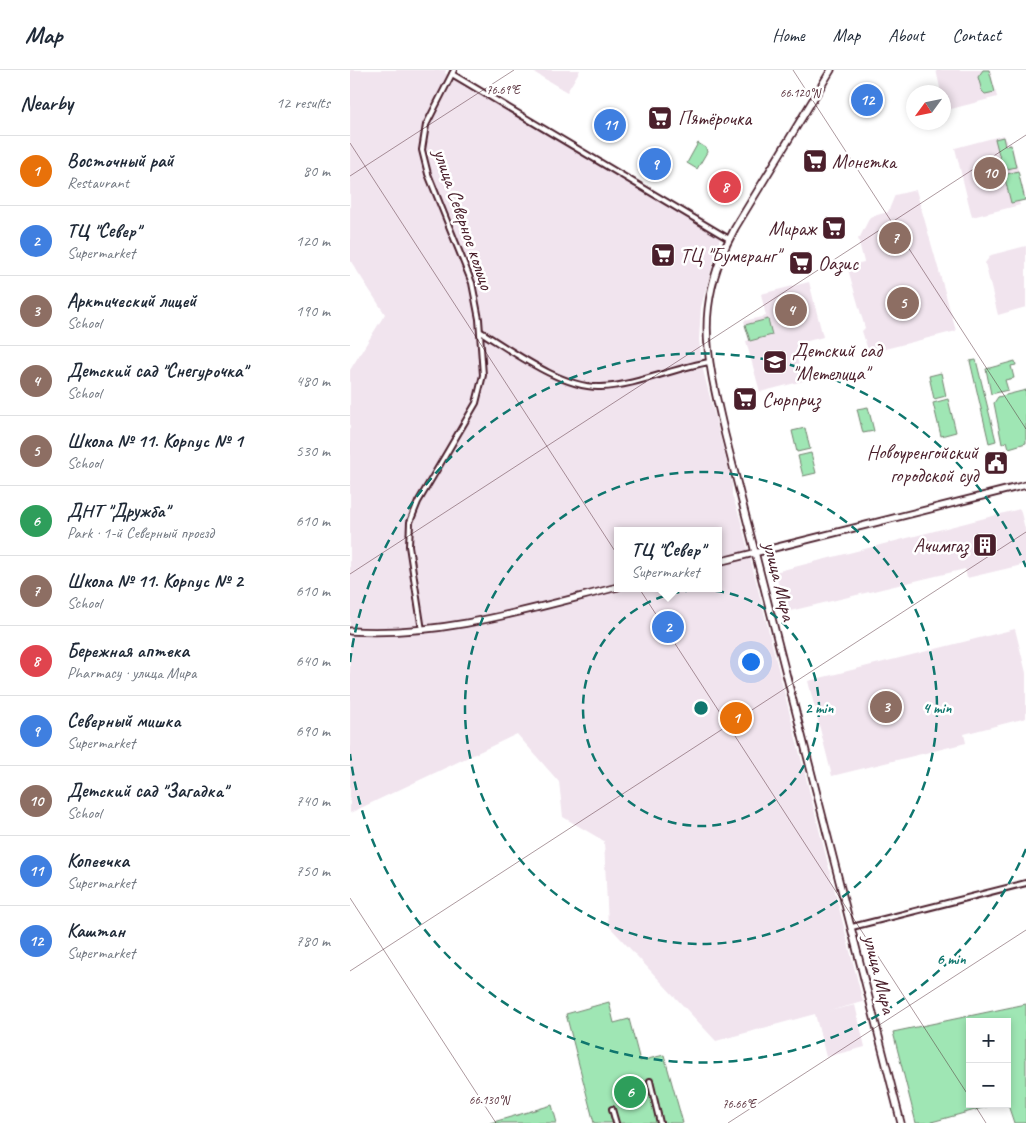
<!DOCTYPE html>
<meta charset="utf-8">
<style>
:root{--surface:#fff;--page:#f6f6f7;--text:#1f2937;--muted:#747a83;--line:#e0e1e3;--accent:#4a1f2b}
body{margin:0;font-family:Caveat,sans-serif;background:var(--page);color:var(--text)}
.controls{position:absolute;right:15px;bottom:15px;display:grid;overflow:hidden;border-radius:0px;box-shadow:0 2px 8px #0003}
.controls button{width:45px;height:45px;display:grid;place-items:center;padding:0;border:0;border-bottom:1px solid var(--line);background:var(--surface);color:var(--text);font:25px sans-serif}
.compass{position:absolute;left:556px;top:15px;width:45px;height:45px;border-radius:50%;background:var(--surface);box-shadow:0 2px 8px #0003;rotate:237deg}
.you{position:absolute;left:400px;top:591px;width:18px;height:18px;margin:-12px;border:4px solid #fff;border-radius:50%;background:#1a73e8;box-shadow:0 0 0 8px #1a73e833}
.badge{display:grid;place-items:center;width:32px;height:32px;border-radius:50%;background:var(--accent);color:#fff;font-size:16px;font-weight:700}
.pin{position:absolute;translate:-50% -50%;border:2px solid #fff;box-shadow:0 1px 5px #0006}
.popup{position:absolute;left:264px;top:457px;width:108px;height:65px;box-sizing:border-box;display:grid;place-content:center;border-radius:0px;background:var(--surface);filter:drop-shadow(0 1px 4px #0005);font-size:16px;white-space:nowrap;color:var(--muted)}
.popup b{font-size:19px;color:var(--text)}
.popup::after{content:'';position:absolute;left:50%;top:100%;margin-left:-10px;border:10px solid transparent;border-top-color:var(--surface)}
.list{margin:0;padding:0;list-style:none}
h2{display:flex;justify-content:space-between;align-items:center;height:65px;margin:0;padding:0 20px;font-size:21px}
h2 small{font-size:16px;font-weight:400;color:var(--muted)}
.list li{display:grid;grid-template-columns:32px 1fr auto;gap:15px;align-items:center;box-sizing:border-box;height:70px;padding:0 20px;border-top:1px solid var(--line)}
.list b{display:block;font-size:19px;white-space:nowrap}
.list p{margin:0;font-size:16px;white-space:nowrap;color:var(--muted)}
.list em{font-size:16px;font-style:normal;color:var(--muted)}
.map{position:relative;flex:none;width:676px;height:1053px;overflow:hidden}
header{display:flex;align-items:center;gap:30px;box-sizing:border-box;height:70px;padding:0 25px;background:var(--surface);border-bottom:1px solid var(--line)}
header strong{font-size:24px}
nav{display:flex;gap:28px;margin-inline-start:auto;font-size:18px}
main{display:flex}
aside{flex:1;background:var(--surface)}
.map>svg:first-child{display:block}
.built{fill:#f1e4ee;fill-rule:evenodd}
.green{fill:#9fe6b4;stroke:#748270}
.lines{fill:none;stroke-linecap:round;stroke-linejoin:round}
.street-casing{stroke:#4a1f2b;stroke-width:8}
.secondary-casing{stroke:#4a1f2b;stroke-width:9}
.street{stroke:#fff;stroke-width:4}
.secondary{stroke:#fff;stroke-width:5.5}
.ticks{fill:none;stroke:#4a1f2b;stroke-width:1;stroke-opacity:0.45}
.ring{fill:none;stroke:#0f766e;stroke-width:2.5;stroke-dasharray:9 6}
.labels{text-anchor:middle;stroke-width:5;stroke-linejoin:round;paint-order:stroke}
.poi-label{font-size:20px;fill:#4a1f2b;stroke:#fff;text-anchor:start}
.street-label{font-size:20px;fill:#4a1f2b;stroke:#fff}
.ticks-label{font-size:12px;text-anchor:middle;fill:#4a1f2b;stroke:#fff;stroke-width:5;stroke-linejoin:round;paint-order:stroke}
.centre{fill:#0f766e;stroke:#fff;stroke-width:2.5}
.ring-label{font-size:15px;text-anchor:middle;font-weight:bold;fill:#0f766e;stroke:#fff;stroke-width:5;stroke-linejoin:round;paint-order:stroke}
</style>
<header>
<strong>Map</strong>
<nav><a>Home</a><a>Map</a><a>About</a><a>Contact</a></nav>
</header>
<main>
<aside>
<h2>Nearby<small>12 results</small></h2>
<ul class="list">
<li><span class="badge" style="background:#e8710a">1</span><div><b>Восточный рай</b><p>Restaurant</p></div><em>80 m</em></li>
<li><span class="badge" style="background:#3f7fe0">2</span><div><b>ТЦ &quot;Север&quot;</b><p>Supermarket</p></div><em>120 m</em></li>
<li><span class="badge" style="background:#8d6e63">3</span><div><b>Арктический лицей</b><p>School</p></div><em>190 m</em></li>
<li><span class="badge" style="background:#8d6e63">4</span><div><b>Детский сад &quot;Снегурочка&quot;</b><p>School</p></div><em>480 m</em></li>
<li><span class="badge" style="background:#8d6e63">5</span><div><b>Школа № 11. Корпус № 1</b><p>School</p></div><em>530 m</em></li>
<li><span class="badge" style="background:#2e9e5b">6</span><div><b>ДНТ &quot;Дружба&quot;</b><p>Park · 1-й Северный проезд</p></div><em>610 m</em></li>
<li><span class="badge" style="background:#8d6e63">7</span><div><b>Школа № 11. Корпус № 2</b><p>School</p></div><em>610 m</em></li>
<li><span class="badge" style="background:#e0444e">8</span><div><b>Бережная аптека</b><p>Pharmacy · улица Мира</p></div><em>640 m</em></li>
<li><span class="badge" style="background:#3f7fe0">9</span><div><b>Северный мишка</b><p>Supermarket</p></div><em>690 m</em></li>
<li><span class="badge" style="background:#8d6e63">10</span><div><b>Детский сад &quot;Загадка&quot;</b><p>School</p></div><em>740 m</em></li>
<li><span class="badge" style="background:#3f7fe0">11</span><div><b>Копеечка</b><p>Supermarket</p></div><em>750 m</em></li>
<li><span class="badge" style="background:#3f7fe0">12</span><div><b>Каштан</b><p>Supermarket</p></div><em>780 m</em></li>
</ul>
</aside>
<div class="map">
<svg width="676" height="1053" viewBox="0 0 676 1053">
<rect width="100%" height="100%" fill="#fff"/>
<filter id="ink" filterUnits="userSpaceOnUse"><feTurbulence type="fractalNoise" baseFrequency=".02" numOctaves="2"/><feDisplacementMap in="SourceGraphic" scale="10" xChannelSelector="R" yChannelSelector="G"/><feConvolveMatrix kernelMatrix="1 2 1 2 8 2 1 2 1" color-interpolation-filters="sRGB"/></filter>
<g filter="url(#ink)">
<!-- built -->
<g class="built">
<path d="M 0,0 L 96,0 L 95,3 L 370,168 L 351,237 L 349,270 L 353,300 L 382,413 L 382,425 L 390,448 L 513,932 L 479,941 L 505,935 L 515,977 L 476,987 L 465,944 L 366,971 L 258,855 L 254,771 L 213,747 L 209,712 L 167,664 L 0,743 L 0,300 L 35,244 L 0,190 ZM 268,461 L 368,461 L 368,518 L 268,518 Z"/>
<path d="M 180,0 L 230,0 L 217,22 Z"/>
<path d="M 586,0 L 640,0 L 647,27 L 601,39 L 595,37 L 594,22 L 591,22 Z"/>
<path d="M 654,65 L 657,74 L 661,73 L 676,130 L 669,132 L 670,135 L 622,147 L 605,78 Z"/>
<path d="M 566,120 L 606,261 L 519,283 L 512,261 L 515,258 L 513,251 L 497,196 L 514,192 L 508,168 L 510,167 L 520,147 L 538,142 L 545,125 Z"/>
<path d="M 676,176 L 676,237 L 648,245 L 635,193 L 641,185 Z"/>
<path d="M 459,212 L 473,267 L 450,273 L 447,288 L 453,311 L 410,322 L 396,271 L 399,270 L 394,251 L 416,246 L 411,224 Z"/>
<path d="M 670,439 L 676,463 L 676,494 L 617,508 L 615,499 L 436,542 L 425,502 Z"/>
<path d="M 665,559 L 676,603 L 676,648 L 614,664 L 616,673 L 482,706 L 458,611 Z"/>
</g>
<!-- green -->
<g class="green">
<path d="M 633,0 L 639,0 L 645,22 L 635,24 L 632,21 L 628,7 Z"/>
<path d="M 653,67 L 655,76 L 661,75 L 666,97 L 653,100 L 645,69 Z"/>
<path d="M 348,73 L 356,78 L 357,82 L 347,99 L 337,93 Z"/>
<path d="M 668,101 L 675,130 L 661,133 L 654,105 Z"/>
<path d="M 418,249 L 422,265 L 400,271 L 395,255 Z"/>
<path d="M 626,290 L 646,371 L 639,373 L 620,291 Z"/>
<path d="M 665,291 L 666,295 L 661,296 L 664,308 L 655,310 L 658,320 L 641,324 L 636,299 Z"/>
<path d="M 591,303 L 596,326 L 584,329 L 579,306 Z"/>
<path d="M 676,320 L 676,373 L 659,378 L 657,371 L 652,374 L 644,333 L 648,327 Z"/>
<path d="M 598,329 L 606,362 L 591,366 L 583,333 Z"/>
<path d="M 518,337 L 524,361 L 513,363 L 507,339 Z"/>
<path d="M 455,358 L 460,379 L 447,382 L 442,361 Z"/>
<path d="M 461,383 L 466,403 L 453,406 L 448,386 Z"/>
<path d="M 259,932 L 264,953 L 279,949 L 290,991 L 314,985 L 333,1053 L 244,1053 L 216,944 Z"/>
<path d="M 676,934 L 676,1053 L 664,1053 L 657,1032 L 657,952 L 620,952 L 620,1034 L 647,1034 L 578,1053 L 566,1053 L 543,962 Z"/>
<path d="M 202,1035 L 207,1053 L 140,1053 Z"/>
</g>
<g class="lines">
<defs>
<g id="street">
<path d="M 102,4 L 379,169"/>
<path d="M 131,262 C 162,281 213,319 251,317 C 285,316 324,298 359,292"/>
<path d="M 72,560 L 59,476 L 60,452 L 68,432 L 126,333 L 133,305 L 129,249 L 122,213 L 78,104 L 72,80 L 76,55 L 104,0"/>
<path d="M 502,857 L 676,813"/>
<path d="M 300,1011 L 310,1053"/>
<path d="M 262,1039 L 266,1053"/>
</g>
<g id="secondary">
<path d="M 481,0 L 385,158 C 343,235 356,284 375,365 L 551,1053"/>
<path d="M 368,492 L 676,415"/>
<path d="M 0,561 C 92,567 180,539 268,517"/>
</g>
</defs>
<!-- street casing -->
<use href="#street" class="street-casing"/>
<!-- secondary casing -->
<use href="#secondary" class="secondary-casing"/>
<!-- street -->
<use href="#street" class="street"/>
<!-- secondary -->
<use href="#secondary" class="secondary"/>
</g>
</g>
<!-- ticks -->
<path class="ticks" d="M 443,0 L 676,359M 0,73 L 620,1028M 0,106 L 164,0M 0,504 L 676,65M 0,828 L 146,1053M 0,901 L 676,462M 624,1034 L 636,1053M 378,1053 L 676,860"/>
<!-- distance rings -->
<g class="ring">
<circle cx="351" cy="638" r="118"/>
<circle cx="351" cy="638" r="236"/>
<path d="M676 779A354 354 0 0 1 0 684M0 592A354 354 0 0 1 676 497"/>
</g>
<!-- icons -->
<defs>
<symbol id="supermarket-square" viewBox="-11 -11 22 22"><rect x="-9" y="-9" width="18" height="18" rx="4" fill="#4a1f2b" stroke="#fff"/><path d="M-6-5.5h2.5l.6 2H6L4.5 2H-2.5L-4.4-4H-6ZM-1.5 3.2a1.3 1.3 0 1 0 .1 0ZM3 3.2a1.3 1.3 0 1 0 .1 0Z" fill="#fff"/></symbol>
<symbol id="school-square" viewBox="-11 -11 22 22"><rect x="-9" y="-9" width="18" height="18" rx="4" fill="#4a1f2b" stroke="#fff"/><path d="M0-5L7-2L0 1L-7-2ZM-4 1L0 2.5L4 1V4Q0 6-4 4Z" fill="#fff"/></symbol>
<symbol id="civic-square" viewBox="-11 -11 22 22"><rect x="-9" y="-9" width="18" height="18" rx="4" fill="#4a1f2b" stroke="#fff"/><path d="M-.6-6.5H3V-4.5H.6V-3L4-1V1h2V6H-6V1h2V-1L-.6-3ZM-1.2 2.5V6h2.4V2.5Z" fill="#fff"/></symbol>
<symbol id="building-square" viewBox="-11 -11 22 22"><rect x="-9" y="-9" width="18" height="18" rx="4" fill="#4a1f2b" stroke="#fff"/><path d="M-4-6H4V6H1V3H-1V6H-4ZM-2.5-4.3h1.7v1.8h-1.7ZM.8-4.3h1.7v1.8H.8ZM-2.5-1h1.7V.8h-1.7ZM.8-1h1.7V.8H.8Z" fill="#fff"/></symbol>
</defs>
<g fill-rule="evenodd">
<use href="#supermarket-square" x="296" y="34" width="28" height="28"/>
<use href="#supermarket-square" x="451" y="77" width="28" height="28"/>
<use href="#supermarket-square" x="470" y="144" width="28" height="28"/>
<use href="#supermarket-square" x="299" y="171" width="28" height="28"/>
<use href="#supermarket-square" x="437" y="179" width="28" height="28"/>
<use href="#school-square" x="411" y="278" width="28" height="28"/>
<use href="#supermarket-square" x="381" y="315" width="28" height="28"/>
<use href="#civic-square" x="632" y="379" width="28" height="28"/>
<use href="#building-square" x="621" y="461" width="28" height="28"/>
</g>
<g class="labels">
<!-- poi labels -->
<g class="poi-label">
<text x="328" y="55">Пятёрочка</text>
<text x="482" y="98">Монетка</text>
<text x="466" y="165" text-anchor="end">Мираж</text>
<text x="330" y="192">ТЦ "Бумеранг"</text>
<text x="468" y="200">Оазис</text>
<text x="442" y="287">Детский сад<tspan x="442" dy="23">"Метелица"</tspan></text>
<text x="412" y="336">Сюрприз</text>
<text x="628" y="389" text-anchor="end">Новоуренгойский<tspan x="628" dy="23">городской суд</tspan></text>
<text x="618" y="482" text-anchor="end">Ачимгаз</text>
</g>
<!-- street labels -->
<g class="street-label">
<text transform="translate(114 149) rotate(71)" y="7">улица Северное кольцо</text>
<text transform="translate(430 511) rotate(76)" y="7">улица Мира</text>
<text transform="translate(530 904) rotate(76)" y="7">улица Мира</text>
</g>
</g>
<g class="ticks-label">
<text x="153" y="24">76.69°E</text>
<text x="450" y="27">66.120°N</text>
<text x="139" y="1034">66.130°N</text>
<text x="389" y="1038">76.66°E</text>
</g>
<circle cx="351" cy="638" r="8" class="centre"/>
<g class="ring-label">
<text x="469" y="643">2 min</text>
<text x="587" y="643">4 min</text>
<text x="601" y="894">6 min</text>
</g>
</svg>
<div class="controls">
<button>+</button>
<button>−</button>
</div>
<svg class="compass" viewBox="-18 -18 36 36"><path d="M0-13l5 13h-10z" fill="#e53935"/><path d="M0 13l5-13h-10z" fill="#747a83"/></svg>
<div class="you"></div>
<div class="pin badge" style="left:386px;top:648px;background:#e8710a">1</div>
<div class="pin badge" style="left:318px;top:557px;background:#3f7fe0">2</div>
<div class="popup"><b>ТЦ &quot;Север&quot;</b>Supermarket</div>
<div class="pin badge" style="left:536px;top:637px;background:#8d6e63">3</div>
<div class="pin badge" style="left:441px;top:240px;background:#8d6e63">4</div>
<div class="pin badge" style="left:553px;top:233px;background:#8d6e63">5</div>
<div class="pin badge" style="left:280px;top:1022px;background:#2e9e5b">6</div>
<div class="pin badge" style="left:545px;top:168px;background:#8d6e63">7</div>
<div class="pin badge" style="left:375px;top:117px;background:#e0444e">8</div>
<div class="pin badge" style="left:305px;top:94px;background:#3f7fe0">9</div>
<div class="pin badge" style="left:640px;top:103px;background:#8d6e63">10</div>
<div class="pin badge" style="left:260px;top:55px;background:#3f7fe0">11</div>
<div class="pin badge" style="left:517px;top:30px;background:#3f7fe0">12</div>
</div>
</main>
